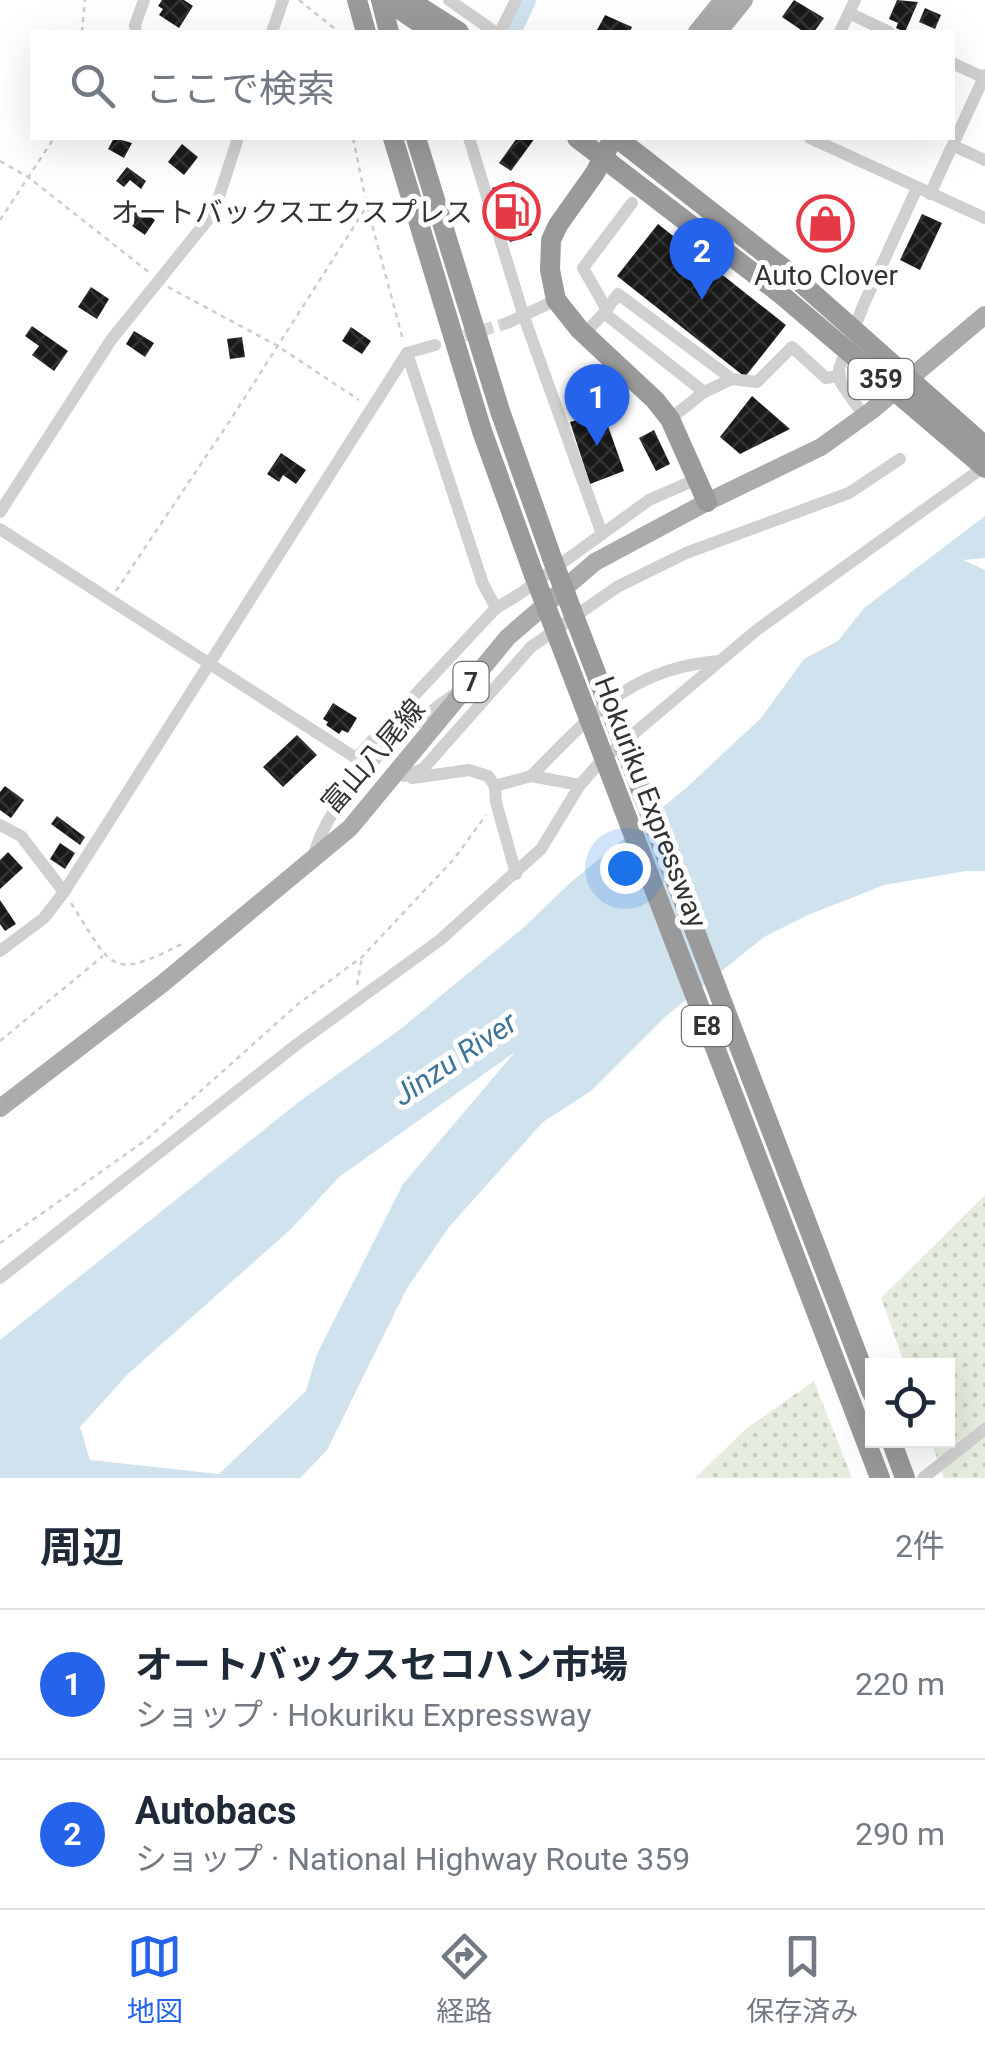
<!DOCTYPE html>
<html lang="ja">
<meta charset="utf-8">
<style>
:root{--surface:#fff;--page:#f2f2f3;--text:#1f2937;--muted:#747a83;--line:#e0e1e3;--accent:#2563eb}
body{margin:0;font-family:Roboto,"Noto Sans JP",sans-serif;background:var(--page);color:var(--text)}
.controls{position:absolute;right:30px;bottom:30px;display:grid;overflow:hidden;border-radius:0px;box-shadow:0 10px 40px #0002}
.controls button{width:90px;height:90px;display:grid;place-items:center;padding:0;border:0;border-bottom:2px solid var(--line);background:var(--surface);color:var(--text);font:50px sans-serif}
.you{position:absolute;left:625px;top:868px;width:35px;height:35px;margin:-25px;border:8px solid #fff;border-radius:50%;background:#1a73e8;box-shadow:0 0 0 15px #1a73e833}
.badge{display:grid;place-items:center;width:65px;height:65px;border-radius:50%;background:var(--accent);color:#fff;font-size:32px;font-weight:700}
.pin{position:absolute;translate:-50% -82px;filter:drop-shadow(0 2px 5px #0008)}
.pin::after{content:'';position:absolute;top:52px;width:35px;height:30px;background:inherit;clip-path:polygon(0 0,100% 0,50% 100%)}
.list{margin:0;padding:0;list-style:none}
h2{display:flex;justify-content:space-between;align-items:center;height:130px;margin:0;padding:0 40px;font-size:42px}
h2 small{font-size:32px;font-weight:400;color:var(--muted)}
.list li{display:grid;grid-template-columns:65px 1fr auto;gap:30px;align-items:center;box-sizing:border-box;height:150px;padding:0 40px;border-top:2px solid var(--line)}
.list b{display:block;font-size:38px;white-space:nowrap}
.list p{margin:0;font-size:32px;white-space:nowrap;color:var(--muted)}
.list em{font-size:32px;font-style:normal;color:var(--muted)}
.icon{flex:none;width:55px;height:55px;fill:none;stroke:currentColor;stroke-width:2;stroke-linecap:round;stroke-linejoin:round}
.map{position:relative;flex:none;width:985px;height:1478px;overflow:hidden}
.search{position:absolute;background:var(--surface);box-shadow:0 10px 40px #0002;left:30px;right:30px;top:30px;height:110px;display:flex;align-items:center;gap:25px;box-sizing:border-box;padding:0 35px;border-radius:0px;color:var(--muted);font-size:38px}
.sheet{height:430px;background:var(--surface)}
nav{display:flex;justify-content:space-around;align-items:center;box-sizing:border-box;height:140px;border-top:2px solid var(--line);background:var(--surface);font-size:28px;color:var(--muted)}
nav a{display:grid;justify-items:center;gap:5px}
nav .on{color:var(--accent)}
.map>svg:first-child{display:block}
.grass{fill:url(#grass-dots)}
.water{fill:#cfe2ee;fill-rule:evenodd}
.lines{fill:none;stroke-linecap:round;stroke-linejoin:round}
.river{stroke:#cfe2ee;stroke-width:22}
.building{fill:url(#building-cross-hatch)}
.minor-tunnel{stroke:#d6d6d6;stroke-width:12;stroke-dasharray:12 6;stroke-linecap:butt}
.path{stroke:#cdcdcd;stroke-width:2.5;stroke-dasharray:5 5;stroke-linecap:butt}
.minor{stroke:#d0d0d0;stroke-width:12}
.major{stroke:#ababab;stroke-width:18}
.highway{stroke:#9a9a9a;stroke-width:20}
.highway-bridge{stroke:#9a9a9a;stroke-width:20}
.labels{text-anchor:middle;stroke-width:10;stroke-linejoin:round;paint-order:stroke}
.shield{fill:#fff;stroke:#707070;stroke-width:2.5}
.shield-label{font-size:25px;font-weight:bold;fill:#333}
.poi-label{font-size:28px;fill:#333;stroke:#fff;text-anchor:end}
.street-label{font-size:28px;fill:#333;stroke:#fff}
.water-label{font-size:30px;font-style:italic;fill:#3f7597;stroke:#fff}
</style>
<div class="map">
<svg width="985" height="1478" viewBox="0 0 985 1478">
<defs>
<pattern id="grass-dots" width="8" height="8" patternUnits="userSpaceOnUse" patternTransform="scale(2.5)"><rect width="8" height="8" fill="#e6ecdf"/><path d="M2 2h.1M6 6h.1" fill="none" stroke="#c6cbc0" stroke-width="1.8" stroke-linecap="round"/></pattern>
<pattern id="building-cross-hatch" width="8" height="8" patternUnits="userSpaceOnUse" patternTransform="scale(2.5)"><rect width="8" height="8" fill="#1a1a1a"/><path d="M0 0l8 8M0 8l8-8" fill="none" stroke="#333"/></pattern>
</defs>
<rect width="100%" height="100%" fill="#fff"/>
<!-- grass -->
<g class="grass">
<path d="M 985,1195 L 985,1478 L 944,1478 L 931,1441 L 948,1440 L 948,1366 L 905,1365 L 881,1298 Z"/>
<path d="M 814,1381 L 852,1478 L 695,1478 L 747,1428 Z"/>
</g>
<!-- water -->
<path class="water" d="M 985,516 L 985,558 L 963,560 L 985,570 L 985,871 L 966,871 L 884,885 L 808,915 L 764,937 L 666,1016 L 591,1091 L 543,1122 L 449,1227 L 407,1288 L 327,1450 L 300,1478 L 0,1478 L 0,1340 L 300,1101 L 398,1031 L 522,929 L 570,883 L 685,789 L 761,718 L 804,659 L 838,641 L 864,608 ZM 515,1052 L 403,1184 L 317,1354 L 306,1391 L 219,1474 L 90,1460 L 80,1427 L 128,1374 L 291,1229 L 339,1177 Z"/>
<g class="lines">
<!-- river -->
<path class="river" d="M 510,32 L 525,0"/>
</g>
<!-- building -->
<g class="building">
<path d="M 162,0 L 184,0 L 193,6 L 179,28 L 159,15 L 163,9 L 158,6 Z"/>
<path d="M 794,0 L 824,18 L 814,32 L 804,32 L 782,17 Z"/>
<path d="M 897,0 L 918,2 L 905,32 L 896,28 L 898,23 L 889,19 Z"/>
<path d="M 925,8 L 941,15 L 935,29 L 919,22 Z"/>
<path d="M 605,15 L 632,27 L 630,32 L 596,32 Z"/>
<path d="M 114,138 L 132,143 L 124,158 L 108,149 Z"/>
<path d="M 517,138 L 535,138 L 511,171 L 499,163 Z"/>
<path d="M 182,144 L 198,157 L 184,175 L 168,162 Z"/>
<path d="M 127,167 L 146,181 L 141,189 L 130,180 L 124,187 L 116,181 Z"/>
<path d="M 514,181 L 532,235 L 510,242 L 492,188 Z"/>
<path d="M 831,199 L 851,209 L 833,245 L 797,226 L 806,207 L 823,216 Z"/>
<path d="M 130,202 L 155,220 L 145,235 L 119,217 Z"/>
<path d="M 922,214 L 942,223 L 920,270 L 900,260 Z"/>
<path d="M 658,224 L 786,325 L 745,377 L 617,276 Z"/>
<path d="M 91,287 L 109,299 L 97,319 L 78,307 Z"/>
<path d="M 32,326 L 68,351 L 54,371 L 32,355 L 39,346 L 25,336 Z"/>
<path d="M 351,327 L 371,341 L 362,354 L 342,341 Z"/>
<path d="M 134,331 L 154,343 L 145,357 L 126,344 Z"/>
<path d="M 242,337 L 245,357 L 230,359 L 227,339 Z"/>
<path d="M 752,396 L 790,429 L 740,454 L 720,437 Z"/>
<path d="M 603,412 L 624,471 L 590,484 L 570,422 Z"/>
<path d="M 654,430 L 670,464 L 656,471 L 639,438 Z"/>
<path d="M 281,453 L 306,470 L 296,484 L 283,475 L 279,482 L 267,474 Z"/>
<path d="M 333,703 L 357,718 L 348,733 L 342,730 L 339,734 L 326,725 L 328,722 L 323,719 Z"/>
<path d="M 297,735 L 317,755 L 283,787 L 263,767 Z"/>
<path d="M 5,786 L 24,800 L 11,818 L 0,810 L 0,792 Z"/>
<path d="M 57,816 L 85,837 L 80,845 L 51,824 Z"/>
<path d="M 60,843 L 75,853 L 65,869 L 50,859 Z"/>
<path d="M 8,852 L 23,868 L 0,889 L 0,860 Z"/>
<path d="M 0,900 L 16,924 L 5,931 L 0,924 Z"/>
</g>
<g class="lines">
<!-- minor-tunnel -->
<path class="minor-tunnel" d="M 447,341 L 507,323"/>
<!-- path -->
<g class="path">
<path d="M 299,0 L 339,32"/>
<path d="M 82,32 L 85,0"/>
<path d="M 353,138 L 367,206 L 403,340"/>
<path d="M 0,161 L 28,177 L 150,273"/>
<path d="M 0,220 L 54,138"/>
<path d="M 168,287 L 276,345 L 359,400"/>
<path d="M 116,591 L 231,419 L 367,206"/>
<path d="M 71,903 C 114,970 109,981 186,942"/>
<path d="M 357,985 L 362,958"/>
<path d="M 0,1041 L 103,956"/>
<path d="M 0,1243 L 146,1140 L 298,1004 L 362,957 L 454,859 L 486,815"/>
</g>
<!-- minor -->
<g class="minor">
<path d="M 449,0 L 495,32"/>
<path d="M 849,13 L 889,32"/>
<path d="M 136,32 L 135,25 L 144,0"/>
<path d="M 272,32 L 283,0"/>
<path d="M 500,32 L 516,0"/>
<path d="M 840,32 L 855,0"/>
<path d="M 952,63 L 985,78"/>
<path d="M 469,138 L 524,317 L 602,534"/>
<path d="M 810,138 L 985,218"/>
<path d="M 954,146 L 985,160"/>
<path d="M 930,194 L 985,75"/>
<path d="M 607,310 L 583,268 L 632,203"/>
<path d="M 604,313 L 618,294 L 732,379 L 704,392 L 670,419"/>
<path d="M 507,323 L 556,300"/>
<path d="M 588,330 L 604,313 L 704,392"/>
<path d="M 407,353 L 483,584 L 496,608 L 518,595 L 649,500 L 697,479"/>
<path d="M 732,379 L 757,382 L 792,347 L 826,378 L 840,376"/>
<path d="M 864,416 L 841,383 L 839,369 L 863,306 L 917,188"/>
<path d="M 0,512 L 111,340 L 214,212 L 238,138"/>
<path d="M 0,529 L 356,758 L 366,769"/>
<path d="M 356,758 L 496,608"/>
<path d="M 404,776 L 423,769 L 531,647 L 617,587 L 686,553 L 849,493 L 900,459"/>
<path d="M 531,776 C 591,716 629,668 719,661"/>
<path d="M 412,778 L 469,770 L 488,776 L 495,786 L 496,802 L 516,874"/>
<path d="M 495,786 L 531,776 L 580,785"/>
<path d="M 0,825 L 21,836 L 64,892"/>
<path d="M 313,857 C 333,788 398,734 455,694"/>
<path d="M 0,951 L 44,918 L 64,892 L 407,353 L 435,345"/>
<path d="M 0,1278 L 296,1045 L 440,940 L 541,849 L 580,785 L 600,762 L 758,629 L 985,466"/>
<path d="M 923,1478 L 985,1429"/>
</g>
<!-- major -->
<g class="major">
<path d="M 697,32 L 723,0"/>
<path d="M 718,32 L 744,0"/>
<path d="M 0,1108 L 162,984 L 350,828 L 508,637 L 595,562 L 707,502 L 821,447 L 871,411 L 985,315"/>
</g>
<!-- highway -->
<g class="highway">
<path d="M 357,0 L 366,32"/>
<path d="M 381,0 L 389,32"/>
<path d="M 386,0 L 433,32"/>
<path d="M 409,0 L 459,32"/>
<path d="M 393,138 L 482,431 L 534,575"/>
<path d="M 416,138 L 500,411 L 553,561"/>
<path d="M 577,138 L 777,291"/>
<path d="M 613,138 L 595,173 L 558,225 L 551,240 L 550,270 L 556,300 L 580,330 L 655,400 L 670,419 L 707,502"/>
<path d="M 617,138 L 791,274"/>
<path d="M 891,1440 L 905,1478"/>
</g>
<!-- highway-bridge -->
<g class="highway-bridge">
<path d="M 791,274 L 985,446"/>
<path d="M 777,291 L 985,468"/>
<path d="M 553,561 L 872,1393"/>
<path d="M 534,575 L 880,1478"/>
</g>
</g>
<!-- icons -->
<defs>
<symbol id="fuel-ring" viewBox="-11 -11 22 22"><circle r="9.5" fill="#fff" stroke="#e63946" stroke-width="1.5"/><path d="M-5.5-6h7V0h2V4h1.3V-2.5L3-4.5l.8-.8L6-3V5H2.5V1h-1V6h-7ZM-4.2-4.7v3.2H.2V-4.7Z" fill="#e63946"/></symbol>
<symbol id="shop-ring" viewBox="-11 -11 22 22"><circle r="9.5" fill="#fff" stroke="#e63946" stroke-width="1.5"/><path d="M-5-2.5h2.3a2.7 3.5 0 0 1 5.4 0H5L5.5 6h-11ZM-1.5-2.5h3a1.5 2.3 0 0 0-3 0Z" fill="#e63946"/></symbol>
</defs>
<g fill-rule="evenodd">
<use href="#fuel-ring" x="480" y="180" width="63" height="63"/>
<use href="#shop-ring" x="794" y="192" width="63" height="63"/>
</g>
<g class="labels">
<!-- shield labels -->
<g class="shield">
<rect x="848.5" y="359" width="65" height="40" rx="8"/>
<rect x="453.5" y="662" width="35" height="40" rx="8"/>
<rect x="682" y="1006" width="50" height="40" rx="8"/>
</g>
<g class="shield-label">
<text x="881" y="388">359</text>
<text x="471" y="691">7</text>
<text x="707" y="1035">E8</text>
</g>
<!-- poi labels -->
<g class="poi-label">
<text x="473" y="222">オートバックスエクスプレス</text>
<text x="826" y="285" text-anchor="middle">Auto Clover</text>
</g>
<!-- street labels -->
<g class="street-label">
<text transform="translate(373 756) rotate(-49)" y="10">富山八尾線</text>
<text transform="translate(651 802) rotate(69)" y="10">Hokuriku Expressway</text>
</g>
<!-- water labels -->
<g class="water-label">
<text transform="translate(455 1059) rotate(-34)" y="10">Jinzu River</text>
</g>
</g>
</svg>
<div class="controls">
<button><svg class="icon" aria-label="locate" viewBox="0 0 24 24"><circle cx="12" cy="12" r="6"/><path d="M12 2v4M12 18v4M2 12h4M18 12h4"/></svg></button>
</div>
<div class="you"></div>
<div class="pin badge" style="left:597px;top:446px">1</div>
<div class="pin badge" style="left:702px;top:300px">2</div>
<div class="search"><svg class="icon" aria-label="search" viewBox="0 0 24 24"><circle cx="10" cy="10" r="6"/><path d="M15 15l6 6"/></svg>ここで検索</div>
</div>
<section class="sheet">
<h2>周辺<small>2件</small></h2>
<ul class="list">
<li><span class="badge">1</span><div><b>オートバックスセコハン市場</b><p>ショップ · Hokuriku Expressway</p></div><em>220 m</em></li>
<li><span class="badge">2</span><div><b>Autobacs</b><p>ショップ · National Highway Route 359</p></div><em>290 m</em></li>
</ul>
</section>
<nav>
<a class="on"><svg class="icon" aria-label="map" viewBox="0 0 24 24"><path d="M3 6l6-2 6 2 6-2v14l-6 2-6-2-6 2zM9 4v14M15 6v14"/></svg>地図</a>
<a><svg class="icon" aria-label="directions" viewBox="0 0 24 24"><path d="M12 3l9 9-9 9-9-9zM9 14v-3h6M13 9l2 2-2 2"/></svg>経路</a>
<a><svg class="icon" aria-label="saved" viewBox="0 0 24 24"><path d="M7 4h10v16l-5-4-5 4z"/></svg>保存済み</a>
</nav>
